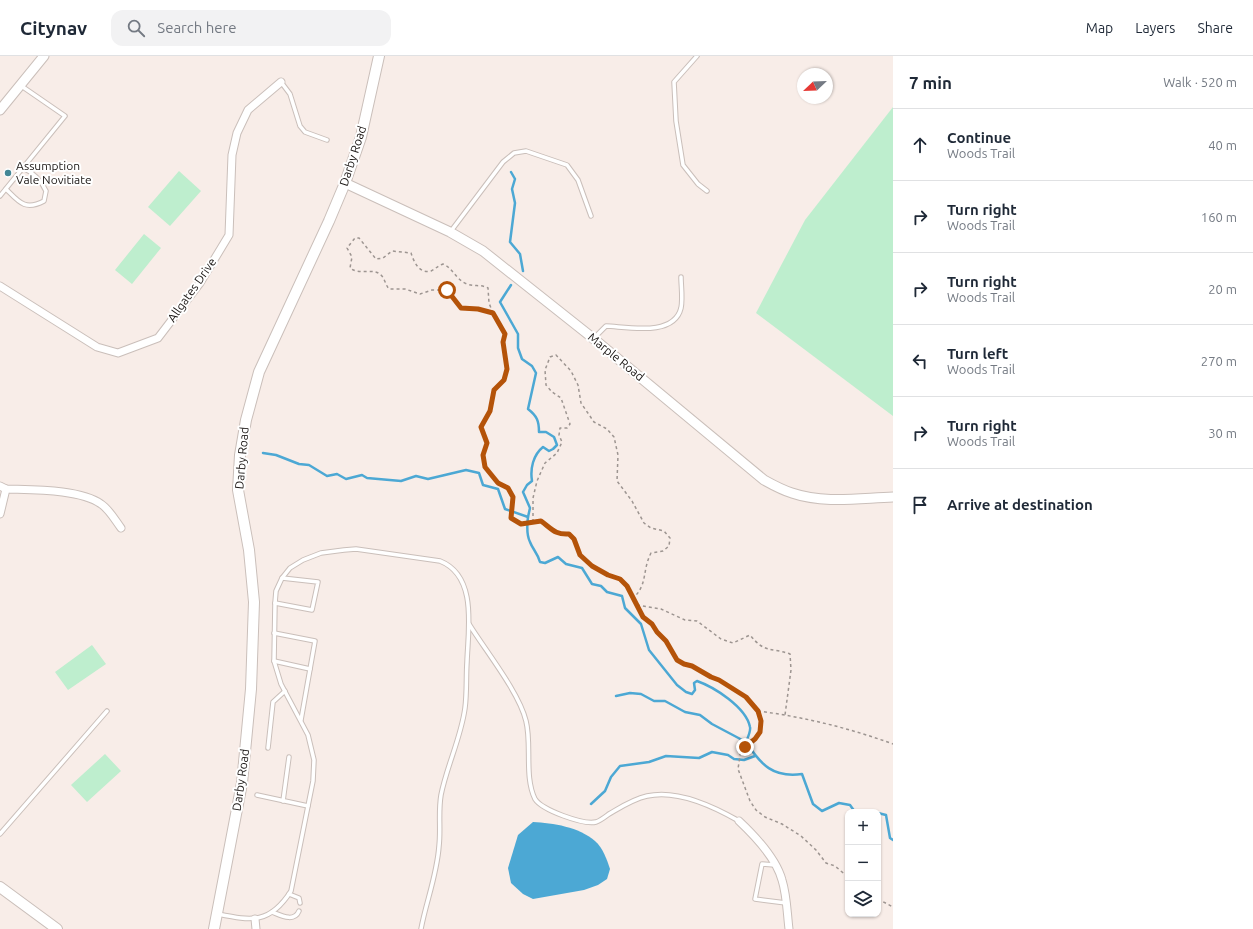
<!DOCTYPE html>
<meta charset="utf-8">
<style>
:root{--surface:#fff;--page:#f2f2f3;--text:#1f2937;--muted:#747a83;--line:#e0e1e3}
body{margin:0;font-family:Ubuntu,sans-serif;background:var(--page);color:var(--text)}
.controls{position:absolute;right:12px;bottom:12px;display:grid;overflow:hidden;border-radius:8px;box-shadow:0 1px 3px #0004}
.controls button{width:36px;height:36px;display:grid;place-items:center;padding:0;border:0;border-bottom:1px solid var(--line);background:var(--surface);color:var(--text);font:20px sans-serif}
.compass{position:absolute;left:797px;top:12px;width:36px;height:36px;border-radius:50%;background:var(--surface);box-shadow:0 1px 3px #0004;rotate:247deg}
.stop{position:absolute;width:12px;height:12px;margin:-9px;border:3px solid #b45309;border-radius:50%;background:#fff}
.stop.end{background:#b45309;border-color:#fff;box-shadow:0 1px 4px #0008}
.list{margin:0;padding:0;list-style:none}
h2{display:flex;justify-content:space-between;align-items:center;height:52px;margin:0;padding:0 16px;font-size:17px}
h2 small{font-size:13px;font-weight:400;color:var(--muted)}
.list li{display:grid;grid-template-columns:26px 1fr auto;gap:12px;align-items:center;box-sizing:border-box;height:72px;padding:0 16px;border-top:1px solid var(--line)}
.list b{display:block;font-size:15px;white-space:nowrap}
.list p{margin:0;font-size:13px;white-space:nowrap;color:var(--muted)}
.list em{font-size:13px;font-style:normal;color:var(--muted)}
.icon{flex:none;width:22px;height:22px;fill:none;stroke:currentColor;stroke-width:2;stroke-linecap:round;stroke-linejoin:round}
.map{position:relative;flex:none;width:893px;height:873px;overflow:hidden}
header{display:flex;align-items:center;gap:24px;box-sizing:border-box;height:56px;padding:0 20px;background:var(--surface);border-bottom:1px solid var(--line)}
header strong{font-size:19px}
nav{display:flex;gap:22px;margin-inline-start:auto;font-size:14px}
.search{width:280px;height:36px;background:var(--page);display:flex;align-items:center;gap:10px;box-sizing:border-box;padding:0 14px;border-radius:12px;color:var(--muted);font-size:15px}
main{display:flex}
aside{flex:1;background:var(--surface)}
.map>svg:first-child{display:block}
.green{fill:#beeece}
.water{fill:#4ca8d4}
.lines{fill:none;stroke-linecap:round;stroke-linejoin:round}
.stream{stroke:#4ca8d4;stroke-width:2.5}
.service-casing{stroke:#cabfba;stroke-width:5.5}
.minor-casing{stroke:#cabfba;stroke-width:9}
.tertiary-casing{stroke:#cabfba;stroke-width:11}
.secondary-casing{stroke:#cabfba;stroke-width:12}
.path{stroke:#9d9591;stroke-width:1.5;stroke-dasharray:3 3;stroke-linecap:butt}
.service{stroke:#fff;stroke-width:3.5}
.minor{stroke:#fff;stroke-width:7}
.tertiary{stroke:#fff;stroke-width:9}
.secondary{stroke:#fff;stroke-width:10}
.route{stroke:#b45309;stroke-width:5}
.poi-dot{fill:#438796;stroke:#fff;stroke-width:1.5}
.labels{text-anchor:middle;stroke-width:4;stroke-linejoin:round;paint-order:stroke}
.street-label{font-size:12px;fill:#1a1614;stroke:#fff}
.poi-label{font-size:12px;fill:#1a1614;stroke:#fff;text-anchor:start}
</style>
<header>
<strong>Citynav</strong>
<div class="search"><svg class="icon" aria-label="search" viewBox="0 0 24 24"><circle cx="10" cy="10" r="6"/><path d="M15 15l6 6"/></svg>Search here</div>
<nav><a>Map</a><a>Layers</a><a>Share</a></nav>
</header>
<main>
<div class="map">
<svg width="893" height="873" viewBox="0 0 893 873">
<rect width="100%" height="100%" fill="#f8ede8"/>
<!-- green -->
<g class="green">
<path d="M 893,51 L 893,360 L 756,257 L 805,164 Z"/>
<path d="M 179,115 L 201,135 L 170,170 L 148,151 Z"/>
<path d="M 144,178 L 161,192 L 132,228 L 115,214 Z"/>
<path d="M 92,589 L 106,608 L 68,634 L 55,616 Z"/>
<path d="M 105,698 L 121,715 L 87,746 L 71,729 Z"/>
</g>
<!-- water -->
<path class="water" d="M 533,766 C 553,767 579,771 595,785 C 603,792 607,804 610,813 L 607,823 L 598,829 L 584,834 L 533,843 L 523,838 L 511,827 L 508,812 L 518,779 Z"/>
<g class="lines">
<!-- stream -->
<g class="stream">
<path d="M 511,116 L 515,123 L 512,133 L 515,147 L 510,186 L 520,198 L 523,215"/>
<path d="M 511,229 L 500,246 L 518,278 L 518,292 L 522,303 L 532,310 L 536,317 L 528,353 C 537,360 539,365 539,376 L 546,376 L 554,381 L 557,389 L 553,393 L 549,395 L 543,391 C 533,399 530,413 532,425 L 527,429 L 523,436 L 530,452 L 528,461"/>
<path d="M 263,397 L 276,399 L 299,408 L 309,409 L 327,420 L 337,418 L 346,423 L 362,419 L 367,422 L 401,425 L 416,420 L 428,423 L 466,414 L 479,417 L 483,429 L 498,433 L 505,453 L 528,461 C 527,469 526,478 530,486 C 533,494 537,496 540,506 L 545,507 L 558,501 L 566,508 L 582,512 L 592,528 L 601,530 L 607,536 L 622,540 L 625,552 L 641,568 L 649,594 L 677,629 L 686,636 L 692,638 L 695,634 L 694,627 L 697,625 C 714,631 746,651 750,671 C 751,675 748,681 746,686 C 761,709 773,722 802,718 L 813,748 L 822,755 L 839,747 L 850,749 L 855,756"/>
<path d="M 616,640 L 630,637 L 641,638 L 654,645 L 665,645 L 685,656 L 700,659 L 712,668 L 746,686"/>
<path d="M 591,748 L 605,735 L 611,721 L 620,710 L 649,706 L 666,700 L 699,702 L 712,696 L 728,699 L 734,703 L 744,704 L 755,700"/>
<path d="M 862,756 L 874,756"/>
<path d="M 878,757 L 886,759 L 890,782 L 893,784"/>
</g>
<defs>
<g id="service">
<path d="M 697,0 L 674,26 L 676,65 L 683,109 L 698,128 L 707,135"/>
<path d="M 281,26 L 290,38 L 300,70 L 305,76 L 327,84"/>
<path d="M 6,133 C 19,146 25,155 44,145 L 46,135 C 41,124 34,117 23,112"/>
<path d="M 0,140 L 65,60 L 20,29"/>
<path d="M 451,175 L 503,106 L 514,97 L 526,95 L 567,109 L 578,124 L 591,160"/>
<path d="M 594,282 L 606,270 C 628,271 674,281 681,252 C 683,242 681,230 681,221"/>
<path d="M 275,547 L 312,554 L 318,526 L 282,522"/>
<path d="M 469,568 C 485,594 519,636 526,665 C 532,688 524,721 535,743 C 542,754 583,769 596,766 C 600,765 605,761 609,758 C 621,751 633,743 647,740 C 677,733 713,750 739,765"/>
<path d="M 274,577 L 315,585 L 301,664"/>
<path d="M 274,605 L 310,613"/>
<path d="M 268,692 L 273,646 L 285,635"/>
<path d="M 257,739 L 308,750"/>
<path d="M 283,745 L 289,701"/>
<path d="M 0,778 L 107,655"/>
<path d="M 775,809 L 762,808 L 755,843 L 786,847"/>
<path d="M 289,838 L 299,842 L 300,847"/>
<path d="M 272,856 C 280,859 294,867 299,855"/>
<path d="M 218,858 C 252,865 270,868 291,835 L 313,725 L 314,704 L 308,679 L 281,628 L 274,605 L 275,547 L 276,535 L 282,522 L 290,512 L 303,504 L 321,497 L 344,494 L 356,493 L 440,505 C 478,520 468,574 467,606 C 466,621 467,637 465,652 C 461,682 447,709 441,739 C 438,757 441,773 439,790 C 437,819 426,846 421,873"/>
</g>
<g id="minor">
<path d="M 0,230 L 97,291 L 118,297 L 158,282 L 200,227 L 229,179 L 232,99 L 237,77 L 248,54 L 281,26"/>
<path d="M 0,430 L 6,433 C 32,434 80,433 101,448 C 109,453 115,464 121,472"/>
<path d="M 0,458 L 6,433"/>
<path d="M 739,765 C 756,781 776,802 782,824 C 787,840 787,857 789,873"/>
<path d="M 255,863 L 256,873"/>
</g>
<g id="tertiary">
<path d="M 0,54 L 44,0"/>
<path d="M 345,127 L 450,176 L 483,195 L 594,283 L 764,424 C 773,429 782,434 792,437 C 824,448 860,442 893,441"/>
</g>
<g id="secondary">
<path d="M 0,831 L 57,873"/>
<path d="M 214,873 L 242,727 L 251,633 L 254,546 L 249,494 L 238,434 L 240,399 L 246,364 L 259,316 L 329,165 L 345,127 L 361,81 L 379,0"/>
</g>
</defs>
<!-- service casing -->
<use href="#service" class="service-casing"/>
<!-- minor casing -->
<use href="#minor" class="minor-casing"/>
<!-- tertiary casing -->
<use href="#tertiary" class="tertiary-casing"/>
<!-- secondary casing -->
<use href="#secondary" class="secondary-casing"/>
<!-- path -->
<g class="path">
<path d="M 493,257 L 489,247 L 488,232 C 481,228 474,231 467,228 C 456,224 453,212 443,208 C 438,210 435,213 431,215 C 419,218 414,206 411,197 L 392,195 L 383,202 L 376,203 L 359,182 L 355,182 L 347,192 L 352,201 L 350,212 C 361,220 373,211 381,219 C 385,223 385,228 389,233 L 405,233 L 420,238 L 432,234 L 447,234 L 461,252 L 478,253 L 493,257 L 505,278 L 503,286 L 507,313 L 503,324 L 494,334 L 490,355 L 481,371 L 487,387 L 483,399 L 485,411 L 498,427 L 507,432 L 513,441 L 511,462 L 521,467 L 541,465 C 552,473 555,479 569,478 L 574,483 L 580,499 L 592,510 L 608,519 L 621,523 L 627,530 L 643,561 L 652,568 L 657,576 L 666,585 L 677,604 L 692,610 L 711,621 L 719,624 L 746,641 L 758,655 L 761,665 L 760,676 L 752,687 L 741,693 L 738,713 L 750,745 L 756,754 L 765,761 L 782,768 L 801,780 L 816,794 L 826,807 L 835,810 L 848,821"/>
<path d="M 533,466 L 533,442 L 537,425 L 545,407 L 557,397 L 562,386 L 559,379 L 560,372 L 567,372 L 570,368 L 561,342 L 552,336 L 546,329 L 545,314 L 550,301 L 556,299 L 571,315 L 578,329 L 581,347 L 594,366 L 607,373 L 614,381 L 618,399 L 617,425 L 632,445 L 644,467 L 651,472 L 664,475 L 670,482 L 669,490 L 663,495 L 651,497 C 642,514 648,529 633,542"/>
<path d="M 637,549 L 661,553 L 685,564 L 697,565 L 721,583 L 733,587 L 750,579 C 765,598 771,591 790,598 L 791,614 L 785,659"/>
<path d="M 758,655 C 804,661 849,672 893,688"/>
<path d="M 878,843 L 893,851"/>
</g>
<!-- service -->
<use href="#service" class="service"/>
<!-- minor -->
<use href="#minor" class="minor"/>
<!-- tertiary -->
<use href="#tertiary" class="tertiary"/>
<!-- secondary -->
<use href="#secondary" class="secondary"/>
</g>
<g class="lines">
<!-- route -->
<path class="route" d="M 447,234 L 461,252 L 478,253 L 493,257 L 505,278 L 503,286 L 507,313 L 504,324 L 494,334 L 490,355 L 481,371 L 487,387 L 483,399 L 485,411 L 498,427 L 508,432 L 513,441 L 511,462 L 521,468 L 541,465 C 552,473 555,479 569,478 L 574,483 L 580,499 L 592,510 L 608,519 L 620,523 L 627,530 L 643,561 L 652,568 L 657,576 L 666,585 L 677,604 L 684,608 L 692,610 L 711,621 L 719,624 L 746,641 L 758,655 L 761,665 L 760,676 L 755,683 L 745,691"/>
</g>
<!-- markers -->
<circle class="poi-dot" cx="8" cy="117" r="4"/>
<g class="labels">
<!-- street labels -->
<g class="street-label">
<text transform="translate(353 100) rotate(-72)" y="4">Darby Road</text>
<text transform="translate(192 234) rotate(-55)" y="4">Allgates Drive</text>
<text transform="translate(616 301) rotate(39)" y="4">Marple Road</text>
<text transform="translate(242 402) rotate(-85)" y="4">Darby Road</text>
<text transform="translate(241 724) rotate(-82)" y="4">Darby Road</text>
</g>
<!-- poi labels -->
<g class="poi-label">
<text x="16" y="114">Assumption<tspan x="16" dy="14">Vale Novitiate</tspan></text>
</g>
</g>
</svg>
<div class="controls">
<button>+</button>
<button>−</button>
<button><svg class="icon" aria-label="layers" viewBox="0 0 24 24"><path d="M12 4l9 5-9 5-9-5zM3 14l9 5 9-5"/></svg></button>
</div>
<svg class="compass" viewBox="-18 -18 36 36"><path d="M0-13l5 13h-10z" fill="#e53935"/><path d="M0 13l5-13h-10z" fill="#747a83"/></svg>
<div class="stop" style="left:447px;top:234px"></div>
<div class="stop end" style="left:745px;top:691px"></div>
</div>
<aside>
<h2>7 min<small>Walk · 520 m</small></h2>
<ul class="list">
<li><svg class="icon" aria-label="ahead" viewBox="0 0 24 24"><path d="M12 20V5M6 11l6-6 6 6"/></svg><div><b>Continue</b><p>Woods Trail</p></div><em>40 m</em></li>
<li><svg class="icon" aria-label="right" viewBox="0 0 24 24"><path d="M7 20v-9h11M14 6l5 5-5 5"/></svg><div><b>Turn right</b><p>Woods Trail</p></div><em>160 m</em></li>
<li><svg class="icon" aria-label="right" viewBox="0 0 24 24"><path d="M7 20v-9h11M14 6l5 5-5 5"/></svg><div><b>Turn right</b><p>Woods Trail</p></div><em>20 m</em></li>
<li><svg class="icon" aria-label="left" viewBox="0 0 24 24"><path d="M17 20v-9H6M10 6l-5 5 5 5"/></svg><div><b>Turn left</b><p>Woods Trail</p></div><em>270 m</em></li>
<li><svg class="icon" aria-label="right" viewBox="0 0 24 24"><path d="M7 20v-9h11M14 6l5 5-5 5"/></svg><div><b>Turn right</b><p>Woods Trail</p></div><em>30 m</em></li>
<li><svg class="icon" aria-label="arrive" viewBox="0 0 24 24"><path d="M6 21V4h12l-3 4 3 4H6"/></svg><div><b>Arrive at destination</b></div></li>
</ul>
</aside>
</main>
